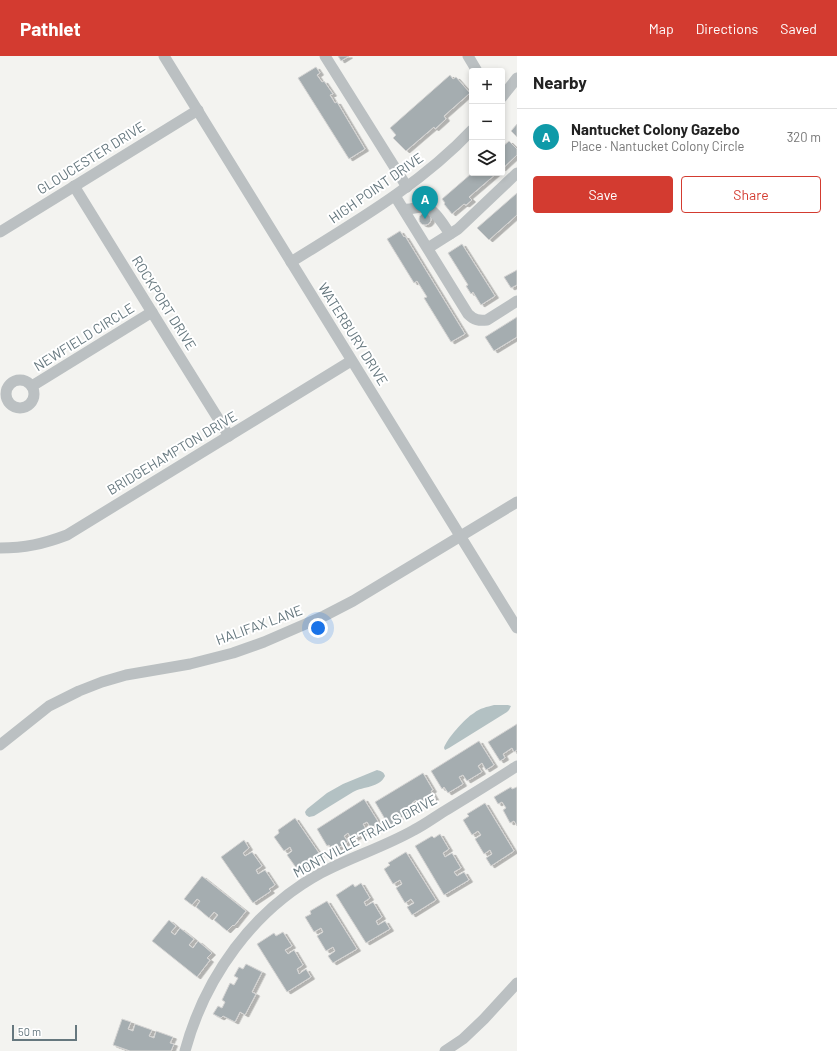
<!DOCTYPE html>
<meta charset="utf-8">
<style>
:root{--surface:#fff;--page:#f2f2f2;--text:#222;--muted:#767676;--line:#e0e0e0;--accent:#d33b30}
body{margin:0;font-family:Barlow,sans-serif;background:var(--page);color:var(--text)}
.controls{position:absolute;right:12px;top:12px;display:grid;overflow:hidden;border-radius:4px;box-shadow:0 2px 6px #0003}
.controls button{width:36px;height:36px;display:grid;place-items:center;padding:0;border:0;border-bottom:1px solid var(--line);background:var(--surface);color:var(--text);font:20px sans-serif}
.scale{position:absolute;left:12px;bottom:10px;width:65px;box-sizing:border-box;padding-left:4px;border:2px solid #65777e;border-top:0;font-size:11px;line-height:14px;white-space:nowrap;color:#65777e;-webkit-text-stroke:3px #fff;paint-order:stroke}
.you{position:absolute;left:318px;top:572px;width:14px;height:14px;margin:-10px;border:3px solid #fff;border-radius:50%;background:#1a73e8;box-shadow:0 0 0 6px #1a73e833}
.badge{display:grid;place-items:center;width:26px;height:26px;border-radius:50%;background:var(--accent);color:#fff;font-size:13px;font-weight:700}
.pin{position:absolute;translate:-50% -33px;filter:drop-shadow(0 1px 2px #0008)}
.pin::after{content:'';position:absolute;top:21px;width:14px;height:12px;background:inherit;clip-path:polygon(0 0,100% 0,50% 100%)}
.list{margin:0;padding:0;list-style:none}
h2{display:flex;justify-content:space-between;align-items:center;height:52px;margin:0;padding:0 16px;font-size:17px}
h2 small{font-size:13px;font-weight:400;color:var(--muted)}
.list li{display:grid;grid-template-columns:26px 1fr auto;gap:12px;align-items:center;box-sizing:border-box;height:56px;padding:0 16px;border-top:1px solid var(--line)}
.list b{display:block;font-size:15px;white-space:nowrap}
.list p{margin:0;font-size:13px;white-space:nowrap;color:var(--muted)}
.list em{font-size:13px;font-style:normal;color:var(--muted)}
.actions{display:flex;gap:8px;padding:12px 16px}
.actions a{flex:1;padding:9px 0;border:1px solid var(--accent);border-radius:4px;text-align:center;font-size:14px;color:var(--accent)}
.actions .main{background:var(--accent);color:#fff}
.icon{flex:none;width:22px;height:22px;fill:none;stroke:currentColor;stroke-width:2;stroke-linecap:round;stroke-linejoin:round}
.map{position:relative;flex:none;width:517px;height:995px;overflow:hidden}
header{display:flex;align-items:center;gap:24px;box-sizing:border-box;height:56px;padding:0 20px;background:var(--accent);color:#fff}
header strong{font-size:19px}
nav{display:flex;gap:22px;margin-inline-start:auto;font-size:14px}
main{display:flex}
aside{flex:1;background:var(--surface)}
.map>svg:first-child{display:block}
.water{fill:#b3c1c3}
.building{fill:#a5adb0;stroke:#d5d4d3;filter:url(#shadow)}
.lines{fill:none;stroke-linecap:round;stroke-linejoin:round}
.street{stroke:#bbc0c2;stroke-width:11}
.labels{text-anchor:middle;stroke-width:4;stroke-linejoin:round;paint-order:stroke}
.street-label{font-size:14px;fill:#65777e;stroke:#fff}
</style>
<header>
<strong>Pathlet</strong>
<nav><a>Map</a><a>Directions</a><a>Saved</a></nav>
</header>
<main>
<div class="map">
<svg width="517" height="995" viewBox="0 0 517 995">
<defs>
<filter id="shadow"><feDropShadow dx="3.5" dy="2" stdDeviation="0" flood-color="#0004"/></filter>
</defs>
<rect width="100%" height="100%" fill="#f3f3f0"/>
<!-- water -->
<g class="water">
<path d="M 494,649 L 508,649 L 511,650 L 509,654 L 507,656 L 449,692 L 445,694 L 444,692 C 446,684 465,662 474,657 C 480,652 487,651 494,649 Z"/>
<path d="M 377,714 C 381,715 384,716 385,720 C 379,732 364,730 353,736 L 314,760 L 309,761 L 306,759 L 305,756 L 307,753 L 327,737 L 343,728 Z"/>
</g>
<!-- building -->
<g class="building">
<path d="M 338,0 L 349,0 L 341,5 Z"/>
<path d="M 316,11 L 320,17 L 317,19 L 322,26 L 324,25 L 333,38 L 330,39 L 335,47 L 337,46 L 365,93 L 349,103 L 298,22 Z"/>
<path d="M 450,19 L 453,23 L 456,21 L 470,37 L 444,60 L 446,63 L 435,73 L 434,71 L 406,95 L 393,82 L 396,79 L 390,72 Z"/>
<path d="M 517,68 L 517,81 L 511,75 Z"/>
<path d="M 509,85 L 517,93 L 517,99 L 502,113 L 502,91 Z"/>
<path d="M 472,117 L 497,117 L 469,141 L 472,144 L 466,149 L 464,148 L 452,158 L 444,148 L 445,147 L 442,143 Z"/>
<path d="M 517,137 L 517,159 L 489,184 L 477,172 Z"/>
<circle cx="425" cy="163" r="6"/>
<path d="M 400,175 L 404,181 L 405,180 L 465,278 L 451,286 L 424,242 L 427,241 L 417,225 L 414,227 L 387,183 Z"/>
<path d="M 462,188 L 495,240 L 481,249 L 473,236 L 471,238 L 466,230 L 468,229 L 448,197 Z"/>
<path d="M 517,214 L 517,229 L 511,232 L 504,221 Z"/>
<path d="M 517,261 L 517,281 L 494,295 L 485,281 Z"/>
<path d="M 517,668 L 517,694 L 514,696 L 512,692 L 503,698 L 505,702 L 500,705 L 488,686 Z"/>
<path d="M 479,685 L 494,709 L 486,714 L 482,707 L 478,710 L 482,716 L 467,725 L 463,719 L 459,721 L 463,728 L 448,737 L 444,731 L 442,733 L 431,715 Z"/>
<path d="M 423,717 L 433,734 L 431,735 L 435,742 L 420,751 L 416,744 L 412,747 L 416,753 L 401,762 L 397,756 L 393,759 L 397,765 L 389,770 L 375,746 Z"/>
<path d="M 511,731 L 512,733 L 517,731 L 517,770 L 514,765 L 510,767 L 503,754 L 506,752 L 502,746 L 498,748 L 494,741 Z"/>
<path d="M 364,743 L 379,767 L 371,772 L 367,766 L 363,768 L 367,775 L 352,784 L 348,777 L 344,780 L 348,786 L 333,795 L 329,789 L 327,790 L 317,773 Z"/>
<path d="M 485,747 L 514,795 L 491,810 L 486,802 L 492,798 L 490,794 L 484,798 L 475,783 L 481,779 L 478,775 L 472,779 L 463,764 L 469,760 L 467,758 Z"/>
<path d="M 295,762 L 321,800 L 304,811 L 303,809 L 297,813 L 287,799 L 292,795 L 290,791 L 284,795 L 274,781 L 279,777 L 278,774 Z"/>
<path d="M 440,778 L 449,793 L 443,797 L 445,801 L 452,797 L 461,812 L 454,816 L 457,820 L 464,816 L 469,824 L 444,839 L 415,790 L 432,780 L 434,782 Z"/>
<path d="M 244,784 L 249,792 L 243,797 L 245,800 L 252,796 L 262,810 L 256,814 L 258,818 L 265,814 L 275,829 L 269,833 L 271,835 L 253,847 L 221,801 Z"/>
<path d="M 406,796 L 436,844 L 412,859 L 407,851 L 414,847 L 411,843 L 405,847 L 396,832 L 402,828 L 400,824 L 393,828 L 384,813 L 390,809 L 388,807 Z"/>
<path d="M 202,820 L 246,855 L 234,870 L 233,869 L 227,875 L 214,864 L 218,859 L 214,856 L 209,862 L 196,851 L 200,845 L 197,843 L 192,849 L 184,843 Z"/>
<path d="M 361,827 L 370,842 L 364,846 L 366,850 L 373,846 L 382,861 L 376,865 L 378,869 L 385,865 L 390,873 L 366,887 L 336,839 L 353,828 L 355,831 Z"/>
<path d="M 327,845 L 357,893 L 333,907 L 328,900 L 335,895 L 333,891 L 326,895 L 317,880 L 323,876 L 321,872 L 314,876 L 305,861 L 311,858 L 310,855 Z"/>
<path d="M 169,864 L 176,870 L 171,876 L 175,879 L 180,872 L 194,883 L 189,889 L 193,892 L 198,885 L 212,897 L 207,902 L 210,904 L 197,921 L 152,885 Z"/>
<path d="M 283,876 L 292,890 L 285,894 L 288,898 L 294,894 L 303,909 L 297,913 L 299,918 L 306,913 L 311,921 L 287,936 L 257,888 L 274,877 L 276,880 Z"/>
<path d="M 246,908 L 262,916 L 252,936 L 256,938 L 245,959 L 240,956 L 235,966 L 223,960 L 221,962 L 213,958 L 218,950 L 222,952 L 225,946 L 222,944 L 230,927 L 234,929 L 238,922 L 234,920 L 239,911 L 243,913 Z"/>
<path d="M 122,963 L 131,966 L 128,973 L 133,975 L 135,968 L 152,974 L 149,980 L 154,982 L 156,975 L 173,981 L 170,987 L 174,988 L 171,995 L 130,995 L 113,989 Z"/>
</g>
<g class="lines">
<!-- street -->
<g class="street">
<path d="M 164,0 L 517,572"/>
<path d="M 325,0 L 407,131"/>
<path d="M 468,0 L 477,15"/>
<path d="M 502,41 L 517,22"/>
<path d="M 74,130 L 171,287 L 229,380"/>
<path d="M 395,140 L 468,258 C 474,264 479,265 487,264 L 517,245"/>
<path d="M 404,153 C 410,154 416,151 423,151 C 434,151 444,170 450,178"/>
<path d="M 0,176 L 198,54"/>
<path d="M 428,192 L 458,173 L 517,117"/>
<path d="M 291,206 C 355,166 420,129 472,74"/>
<circle cx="20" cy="338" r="14"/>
<path d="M 32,330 L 152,256"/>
<path d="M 0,492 C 25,492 43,488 67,479 L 351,305"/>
<path d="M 0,689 L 49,650 L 79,635 L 102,626 L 126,619 L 190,608 L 233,597 L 264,586 L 324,560 L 353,545 L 517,446"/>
<path d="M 185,995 C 205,921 253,854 321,817 C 351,801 384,791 414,774 C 426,768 436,760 448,753 C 471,739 494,725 517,710"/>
<path d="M 445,995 L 463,983 L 484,963 L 517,927"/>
</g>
</g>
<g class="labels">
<!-- street labels -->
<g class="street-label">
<text transform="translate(91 102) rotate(-32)" y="5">GLOUCESTER DRIVE</text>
<text transform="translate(376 132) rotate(-35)" y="5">HIGH POINT DRIVE</text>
<text transform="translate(164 247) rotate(58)" y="5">ROCKPORT DRIVE</text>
<text transform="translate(353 278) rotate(58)" y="5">WATERBURY DRIVE</text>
<text transform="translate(84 281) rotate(-32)" y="5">NEWFIELD CIRCLE</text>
<text transform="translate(172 397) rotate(-31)" y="5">BRIDGEHAMPTON DRIVE</text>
<text transform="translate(259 569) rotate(-20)" y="5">HALIFAX LANE</text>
<text transform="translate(365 780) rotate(-28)" y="5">MONTVILLE TRAILS DRIVE</text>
</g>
</g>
</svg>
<div class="controls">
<button>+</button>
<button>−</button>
<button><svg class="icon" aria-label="layers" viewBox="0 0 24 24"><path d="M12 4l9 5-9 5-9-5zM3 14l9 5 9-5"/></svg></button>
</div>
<div class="scale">50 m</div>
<div class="you"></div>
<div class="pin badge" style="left:425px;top:163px;background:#0f9aa8">A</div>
</div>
<aside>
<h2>Nearby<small></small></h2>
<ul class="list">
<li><span class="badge" style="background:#0f9aa8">A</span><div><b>Nantucket Colony Gazebo</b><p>Place · Nantucket Colony Circle</p></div><em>320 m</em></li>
</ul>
<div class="actions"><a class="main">Save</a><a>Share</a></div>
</aside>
</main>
